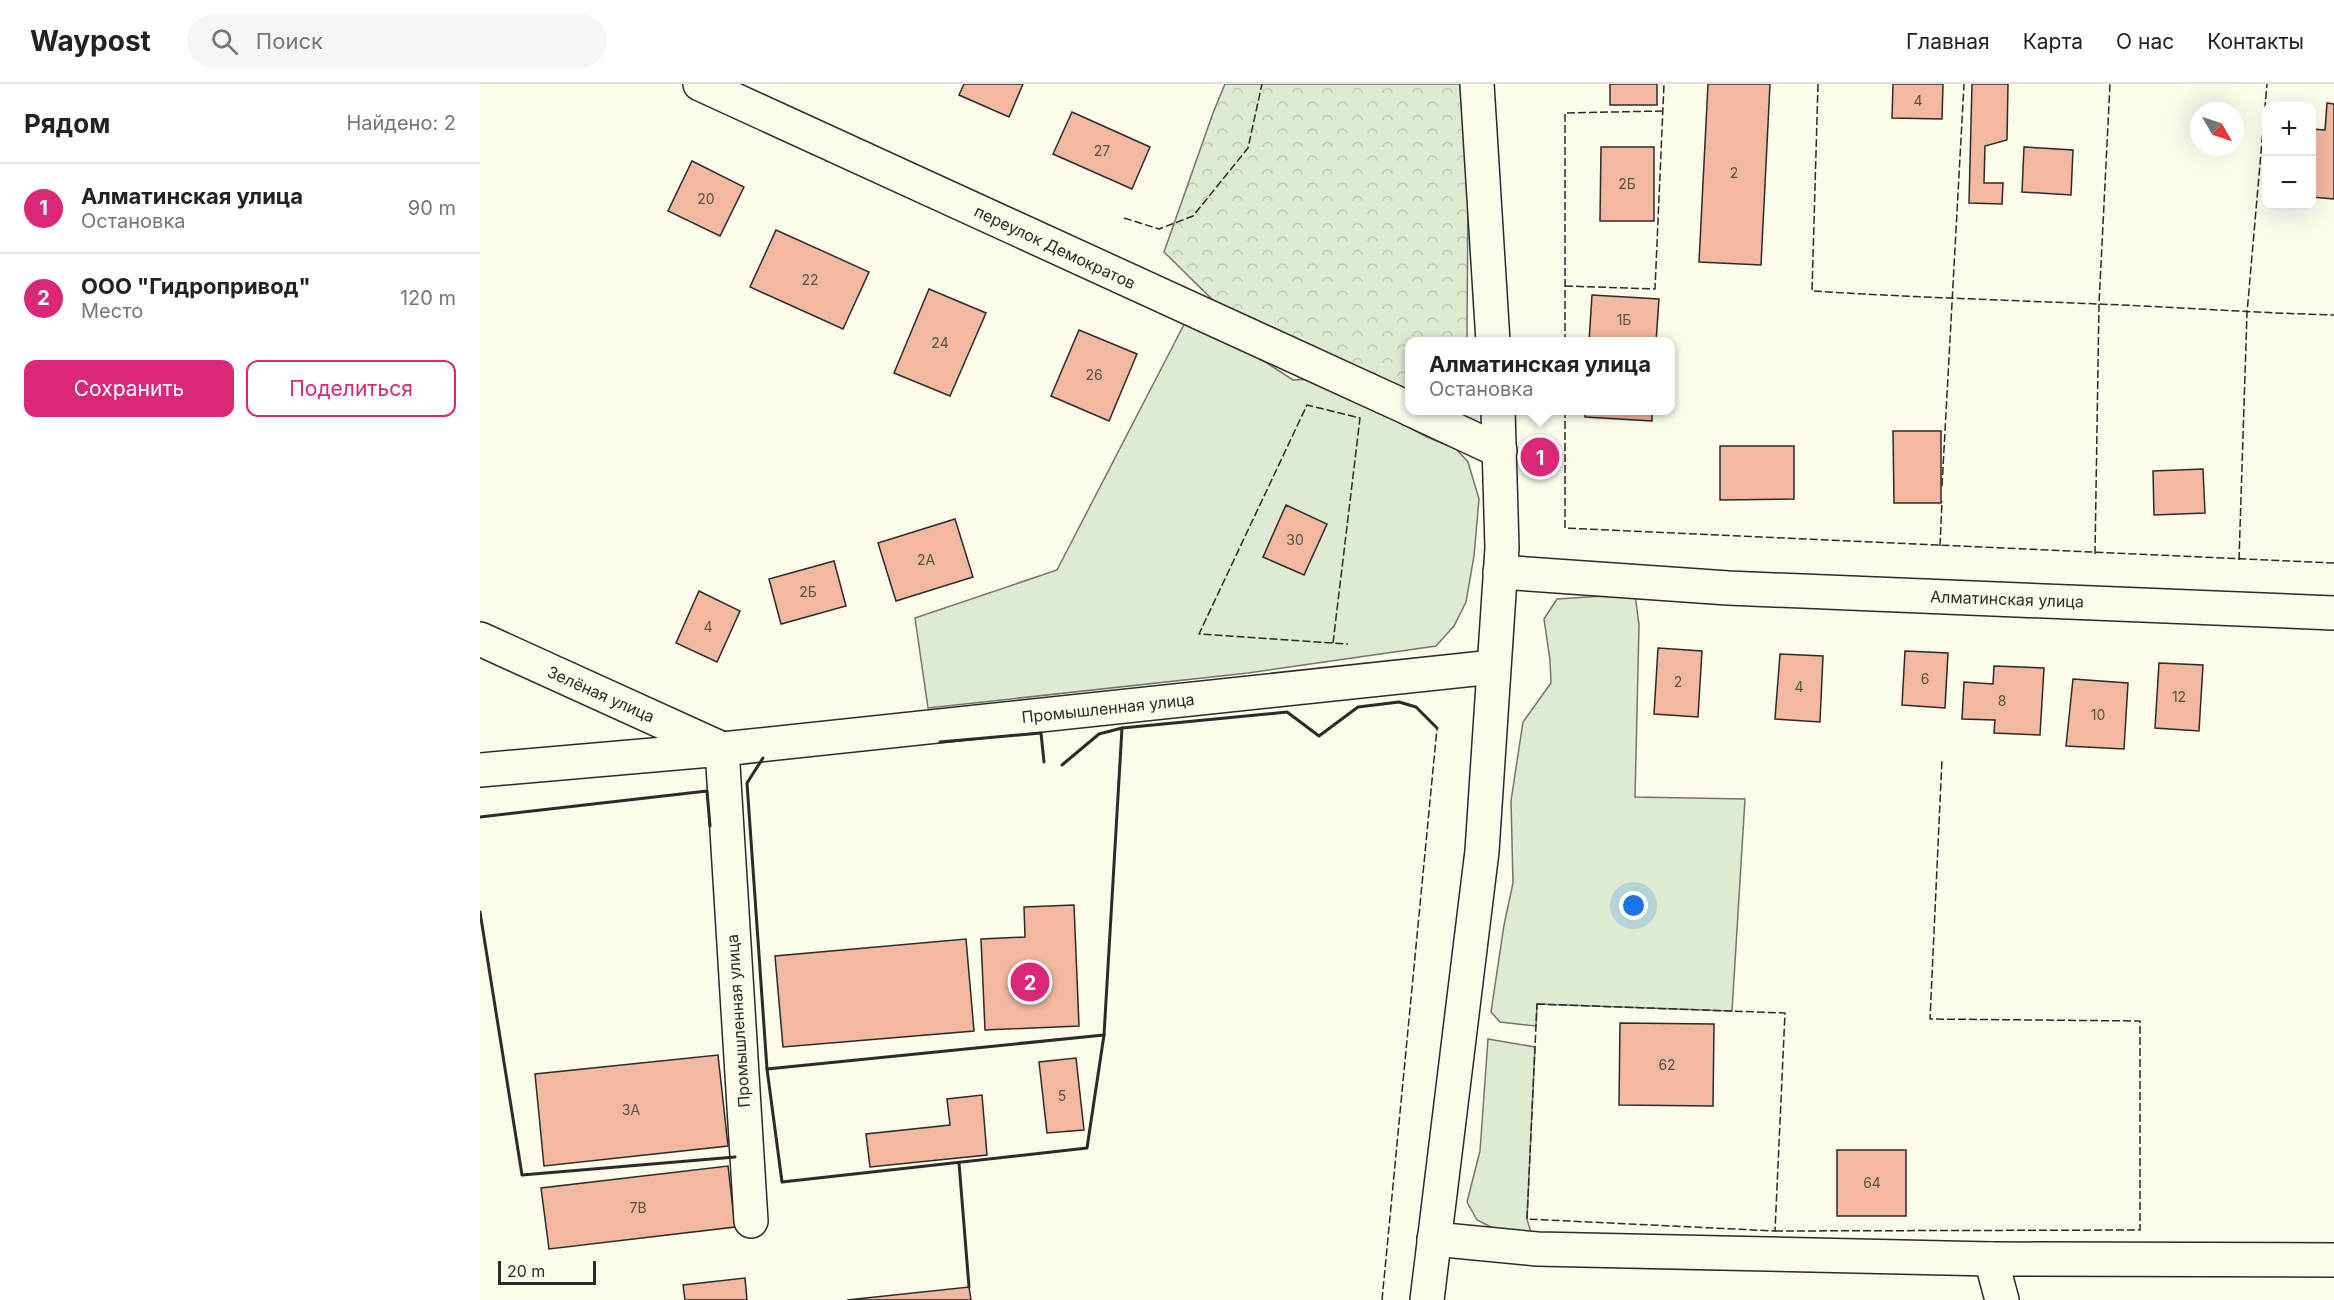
<!DOCTYPE html>
<html lang="ru">
<meta charset="utf-8">
<style>
:root{--surface:#fff;--page:#f6f6f6;--text:#222;--muted:#767676;--line:#e0e0e0;--accent:#db2777}
body{margin:0;font-family:Inter,sans-serif;background:var(--page);color:var(--text)}
.controls{position:absolute;right:18px;top:18px;display:grid;overflow:hidden;border-radius:12px;box-shadow:0 6px 24px #0002}
.controls button{width:54px;height:54px;display:grid;place-items:center;padding:0;border:0;border-bottom:2px solid var(--line);background:var(--surface);color:var(--text);font:30px sans-serif}
.compass{position:absolute;left:1710px;top:18px;width:54px;height:54px;border-radius:50%;background:var(--surface);box-shadow:0 6px 24px #0002;rotate:129deg}
.scale{position:absolute;left:18px;bottom:15px;width:98px;box-sizing:border-box;padding-left:6px;border:3px solid #2b2b2b;border-top:0;font-size:16px;line-height:21px;white-space:nowrap;color:#2b2b2b;-webkit-text-stroke:4px #fdfbea;paint-order:stroke}
.you{position:absolute;left:1154px;top:822px;width:21px;height:21px;margin:-15px;border:4px solid #fff;border-radius:50%;background:#1a73e8;box-shadow:0 0 0 9px #1a73e833}
.badge{display:grid;place-items:center;width:39px;height:39px;border-radius:50%;background:var(--accent);color:#fff;font-size:20px;font-weight:700}
.pin{position:absolute;translate:-50% -50%;border:3px solid #fff;box-shadow:0 2px 6px #0006}
.popup{position:absolute;left:925px;top:253px;width:270px;height:78px;box-sizing:border-box;display:grid;place-content:center;border-radius:12px;background:var(--surface);filter:drop-shadow(0 2px 4px #0005);font-size:20px;white-space:nowrap;color:var(--muted)}
.popup b{font-size:22px;color:var(--text)}
.popup::after{content:'';position:absolute;left:50%;top:100%;margin-left:-12px;border:12px solid transparent;border-top-color:var(--surface)}
.list{margin:0;padding:0;list-style:none}
h2{display:flex;justify-content:space-between;align-items:center;height:78px;margin:0;padding:0 24px;font-size:26px}
h2 small{font-size:20px;font-weight:400;color:var(--muted)}
.list li{display:grid;grid-template-columns:39px 1fr auto;gap:18px;align-items:center;box-sizing:border-box;height:90px;padding:0 24px;border-top:2px solid var(--line)}
.list b{display:block;font-size:22px;white-space:nowrap}
.list p{margin:0;font-size:20px;white-space:nowrap;color:var(--muted)}
.list em{font-size:20px;font-style:normal;color:var(--muted)}
.actions{display:flex;gap:12px;padding:18px 24px}
.actions a{flex:1;padding:14px 0;border:2px solid var(--accent);border-radius:12px;text-align:center;font-size:21px;color:var(--accent)}
.actions .main{background:var(--accent);color:#fff}
.icon{flex:none;width:33px;height:33px;fill:none;stroke:currentColor;stroke-width:2;stroke-linecap:round;stroke-linejoin:round}
.map{position:relative;flex:none;width:1854px;height:1216px;overflow:hidden}
header{display:flex;align-items:center;gap:36px;box-sizing:border-box;height:84px;padding:0 30px;background:var(--surface);border-bottom:2px solid var(--line)}
header strong{font-size:28px}
nav{display:flex;gap:33px;margin-inline-start:auto;font-size:21px}
.search{width:420px;height:54px;background:var(--page);display:flex;align-items:center;gap:15px;box-sizing:border-box;padding:0 21px;border-radius:33px;color:var(--muted);font-size:22px}
main{display:flex}
aside{flex:1;background:var(--surface)}
.map>svg:first-child{display:block}
.green{fill:#deebd1;stroke:#74746e;stroke-width:1.5}
.forest{fill:url(#forest-crowns);stroke:#74746e;stroke-width:1.5}
.building{fill:#f2b8a0;stroke:#2b2b2b;stroke-width:1.5}
.lines{fill:none;stroke-linecap:round;stroke-linejoin:round}
.minor-casing{stroke:#2b2b2b;stroke-width:36}
.minor{stroke:#fdfbea;stroke-width:33}
.fence{stroke:#2b2b2b;stroke-width:1.5;stroke-dasharray:8 3;stroke-linecap:butt}
.wall{stroke:#2b2b2b;stroke-width:3}
.labels{text-anchor:middle;stroke-width:4.5;stroke-linejoin:round;paint-order:stroke}
.number-label{font-size:14px;fill:#5d4e48}
.street-label{font-size:16px;fill:#2b2b2b;stroke:#fdfbea}
</style>
<header>
<strong>Waypost</strong>
<div class="search"><svg class="icon" aria-label="search" viewBox="0 0 24 24"><circle cx="10" cy="10" r="6"/><path d="M15 15l6 6"/></svg>Поиск</div>
<nav><a>Главная</a><a>Карта</a><a>О нас</a><a>Контакты</a></nav>
</header>
<main>
<aside>
<h2>Рядом<small>Найдено: 2</small></h2>
<ul class="list">
<li><span class="badge">1</span><div><b>Алматинская улица</b><p>Остановка</p></div><em>90 m</em></li>
<li><span class="badge">2</span><div><b>ООО &quot;Гидропривод&quot;</b><p>Место</p></div><em>120 m</em></li>
</ul>
<div class="actions"><a class="main">Сохранить</a><a>Поделиться</a></div>
</aside>
<div class="map">
<svg width="1854" height="1216" viewBox="0 0 1854 1216">
<defs>
<pattern id="forest-crowns" width="20" height="18" patternUnits="userSpaceOnUse" patternTransform="scale(1.5)"><rect width="20" height="18" fill="#deebd1"/><path d="M2 6a3 3 0 1 1 6 0M12 15a3 3 0 1 1 6 0" fill="none" stroke="#bfcab4"/></pattern>
</defs>
<rect width="100%" height="100%" fill="#fdfbea"/>
<!-- green -->
<g class="green">
<path d="M 710,229 L 813,296 L 837,295 L 947,353 L 976,365 L 988,378 L 999,415 L 994,472 L 986,518 L 974,542 L 956,562 L 768,589 L 448,624 L 435,534 L 577,486 Z"/>
<path d="M 1155,510 L 1159,541 L 1155,713 L 1265,715 L 1252,927 L 1057,920 L 1056,942 L 1020,938 L 1011,928 L 1024,841 L 1033,799 L 1031,717 L 1043,638 L 1071,599 L 1070,576 L 1064,535 L 1077,515 Z"/>
<path d="M 1008,955 L 1055,963 L 1047,1135 L 1053,1156 L 1017,1146 L 997,1136 L 987,1118 L 1000,1067 Z"/>
</g>
<!-- forest -->
<path class="forest" d="M 745,0 L 980,0 L 988,98 L 987,257 L 930,258 L 929,308 L 740,223 L 684,168 L 733,29 Z"/>
<!-- building -->
<g class="building">
<path d="M 484,0 L 543,0 L 529,33 L 479,11 Z"/>
<rect x="1130" y="0" width="47" height="21"/>
<path d="M 1228,0 L 1290,0 L 1281,181 L 1219,178 Z"/>
<path d="M 1413,0 L 1463,0 L 1462,35 L 1412,34 Z"/>
<path d="M 1492,0 L 1528,0 L 1527,56 L 1505,62 L 1504,99 L 1523,99 L 1522,120 L 1489,119 Z"/>
<path d="M 1847,19 L 1854,20 L 1854,115 L 1832,113 L 1832,45 L 1845,46 Z"/>
<path d="M 592,28 L 670,63 L 652,105 L 573,70 Z"/>
<path d="M 1121,63 L 1174,63 L 1174,137 L 1120,137 Z"/>
<path d="M 1544,63 L 1593,66 L 1591,111 L 1542,108 Z"/>
<path d="M 212,77 L 264,103 L 240,152 L 188,127 Z"/>
<path d="M 296,146 L 389,188 L 363,245 L 270,203 Z"/>
<path d="M 449,205 L 506,229 L 470,312 L 414,289 Z"/>
<path d="M 1112,211 L 1179,215 L 1176,258 L 1109,258 Z"/>
<path d="M 599,246 L 657,270 L 629,337 L 571,312 Z"/>
<path d="M 1105,326 L 1172,326 L 1172,337 L 1105,333 Z"/>
<path d="M 1413,347 L 1461,347 L 1461,419 L 1414,419 Z"/>
<path d="M 1240,362 L 1314,362 L 1314,415 L 1240,416 Z"/>
<path d="M 1723,385 L 1725,429 L 1674,431 L 1673,387 Z"/>
<path d="M 806,421 L 847,440 L 824,491 L 783,473 Z"/>
<path d="M 475,435 L 493,493 L 416,517 L 398,459 Z"/>
<path d="M 354,477 L 366,522 L 301,540 L 289,495 Z"/>
<path d="M 219,507 L 260,527 L 237,578 L 196,559 Z"/>
<path d="M 1178,564 L 1222,567 L 1218,633 L 1174,630 Z"/>
<path d="M 1425,567 L 1468,569 L 1465,624 L 1422,621 Z"/>
<path d="M 1300,570 L 1343,572 L 1340,638 L 1295,635 Z"/>
<path d="M 1679,579 L 1723,581 L 1719,647 L 1675,644 Z"/>
<path d="M 1514,582 L 1564,584 L 1560,651 L 1514,649 L 1515,636 L 1482,635 L 1484,598 L 1513,600 Z"/>
<path d="M 1593,595 L 1648,599 L 1644,665 L 1586,662 Z"/>
<path d="M 594,821 L 599,942 L 505,946 L 501,855 L 545,853 L 544,823 Z"/>
<path d="M 486,855 L 494,947 L 303,963 L 295,872 Z"/>
<path d="M 1140,939 L 1234,940 L 1233,1022 L 1139,1021 Z"/>
<path d="M 238,971 L 248,1062 L 64,1082 L 55,990 Z"/>
<path d="M 596,974 L 604,1046 L 567,1049 L 559,978 Z"/>
<path d="M 502,1011 L 507,1071 L 390,1083 L 386,1050 L 470,1041 L 467,1015 Z"/>
<rect x="1357" y="1066" width="69" height="66"/>
<path d="M 248,1082 L 255,1143 L 69,1165 L 61,1104 Z"/>
<path d="M 265,1194 L 267,1216 L 205,1216 L 203,1201 Z"/>
<path d="M 489,1203 L 491,1216 L 367,1216 Z"/>
</g>
<g class="lines">
<defs>
<g id="minor">
<path d="M 220,0 L 930,325"/>
<path d="M 997,0 L 1013,258"/>
<path d="M 932,326 L 1020,367"/>
<path d="M 1020,488 L 1248,504 L 1854,529"/>
<path d="M 0,555 L 240,664"/>
<path d="M 242,665 L 271,1137"/>
<path d="M 0,686 L 242,665 L 1013,583"/>
<path d="M 954,1155 L 1057,1165 L 1511,1175 L 1854,1176"/>
<path d="M 1511,1175 L 1522,1216"/>
<path d="M 947,1216 L 1002,767 L 1022,464 L 1018,326"/>
</g>
</defs>
<!-- minor casing -->
<use href="#minor" class="minor-casing"/>
<!-- minor -->
<use href="#minor" class="minor"/>
<!-- fence -->
<g class="fence">
<path d="M 1338,0 L 1332,207 C 1427,213 1522,216 1618,220 C 1697,223 1775,229 1854,231"/>
<path d="M 644,134 L 679,145 L 713,132 L 768,64 L 782,0"/>
<path d="M 1085,202 L 1175,205 L 1184,0"/>
<path d="M 1085,258 L 1085,29 L 1182,27"/>
<path d="M 1085,326 L 1085,444 L 1854,479"/>
<path d="M 1462,402 L 1484,0"/>
<path d="M 1460,462 L 1462,417"/>
<path d="M 1615,470 L 1619,220 L 1630,0"/>
<path d="M 1759,476 L 1767,229 L 1787,0"/>
<path d="M 853,559 L 880,334 L 827,321 L 719,550 L 868,560"/>
<path d="M 1057,920 L 1305,929 L 1295,1147 L 1047,1135 Z"/>
<path d="M 1295,1147 L 1660,1146 L 1660,937 L 1450,935 L 1462,675"/>
<path d="M 902,1216 L 957,644"/>
</g>
<!-- wall -->
<g class="wall">
<path d="M 642,644 L 807,628 L 839,652 L 878,623 L 919,618 L 936,623 L 957,644"/>
<path d="M 460,658 L 561,649 L 564,678"/>
<path d="M 283,674 L 267,699 L 287,985 L 624,951 L 642,644 L 619,650 L 582,681"/>
<path d="M 0,733 L 227,707 L 230,742"/>
<path d="M 0,828 L 42,1091 L 255,1073"/>
<path d="M 287,985 L 302,1098 L 607,1064 L 624,951"/>
<path d="M 479,1079 L 489,1203"/>
</g>
</g>
<g class="labels">
<!-- number labels -->
<g class="number-label">
<text x="1438" y="22">4</text>
<text x="622" y="72">27</text>
<text x="1254" y="94">2</text>
<text x="1147" y="105">2Б</text>
<text x="226" y="120">20</text>
<text x="330" y="201">22</text>
<text x="1144" y="241">1Б</text>
<text x="460" y="264">24</text>
<text x="614" y="296">26</text>
<text x="815" y="461">30</text>
<text x="446" y="481">2А</text>
<text x="328" y="513">2Б</text>
<text x="228" y="548">4</text>
<text x="1445" y="600">6</text>
<text x="1198" y="603">2</text>
<text x="1319" y="608">4</text>
<text x="1699" y="618">12</text>
<text x="1522" y="622">8</text>
<text x="1618" y="636">10</text>
<text x="1187" y="986">62</text>
<text x="582" y="1017">5</text>
<text x="151" y="1031">3А</text>
<text x="1392" y="1104">64</text>
<text x="158" y="1129">7В</text>
</g>
<!-- street labels -->
<g class="street-label">
<text transform="translate(575 163) rotate(25)" y="6">переулок Демократов</text>
<text transform="translate(1527 515) rotate(2)" y="6">Алматинская улица</text>
<text transform="translate(121 610) rotate(24)" y="6">Зелёная улица</text>
<text transform="translate(628 624) rotate(-6)" y="6">Промышленная улица</text>
<text transform="translate(258 937) rotate(-94)" y="6">Промышленная улица</text>
</g>
</g>
</svg>
<div class="controls">
<button>+</button>
<button>−</button>
</div>
<svg class="compass" viewBox="-18 -18 36 36"><path d="M0-13l5 13h-10z" fill="#e53935"/><path d="M0 13l5-13h-10z" fill="#767676"/></svg>
<div class="scale">20 m</div>
<div class="you"></div>
<div class="pin badge" style="left:1060px;top:373px">1</div>
<div class="popup"><b>Алматинская улица</b>Остановка</div>
<div class="pin badge" style="left:550px;top:898px">2</div>
</div>
</main>
